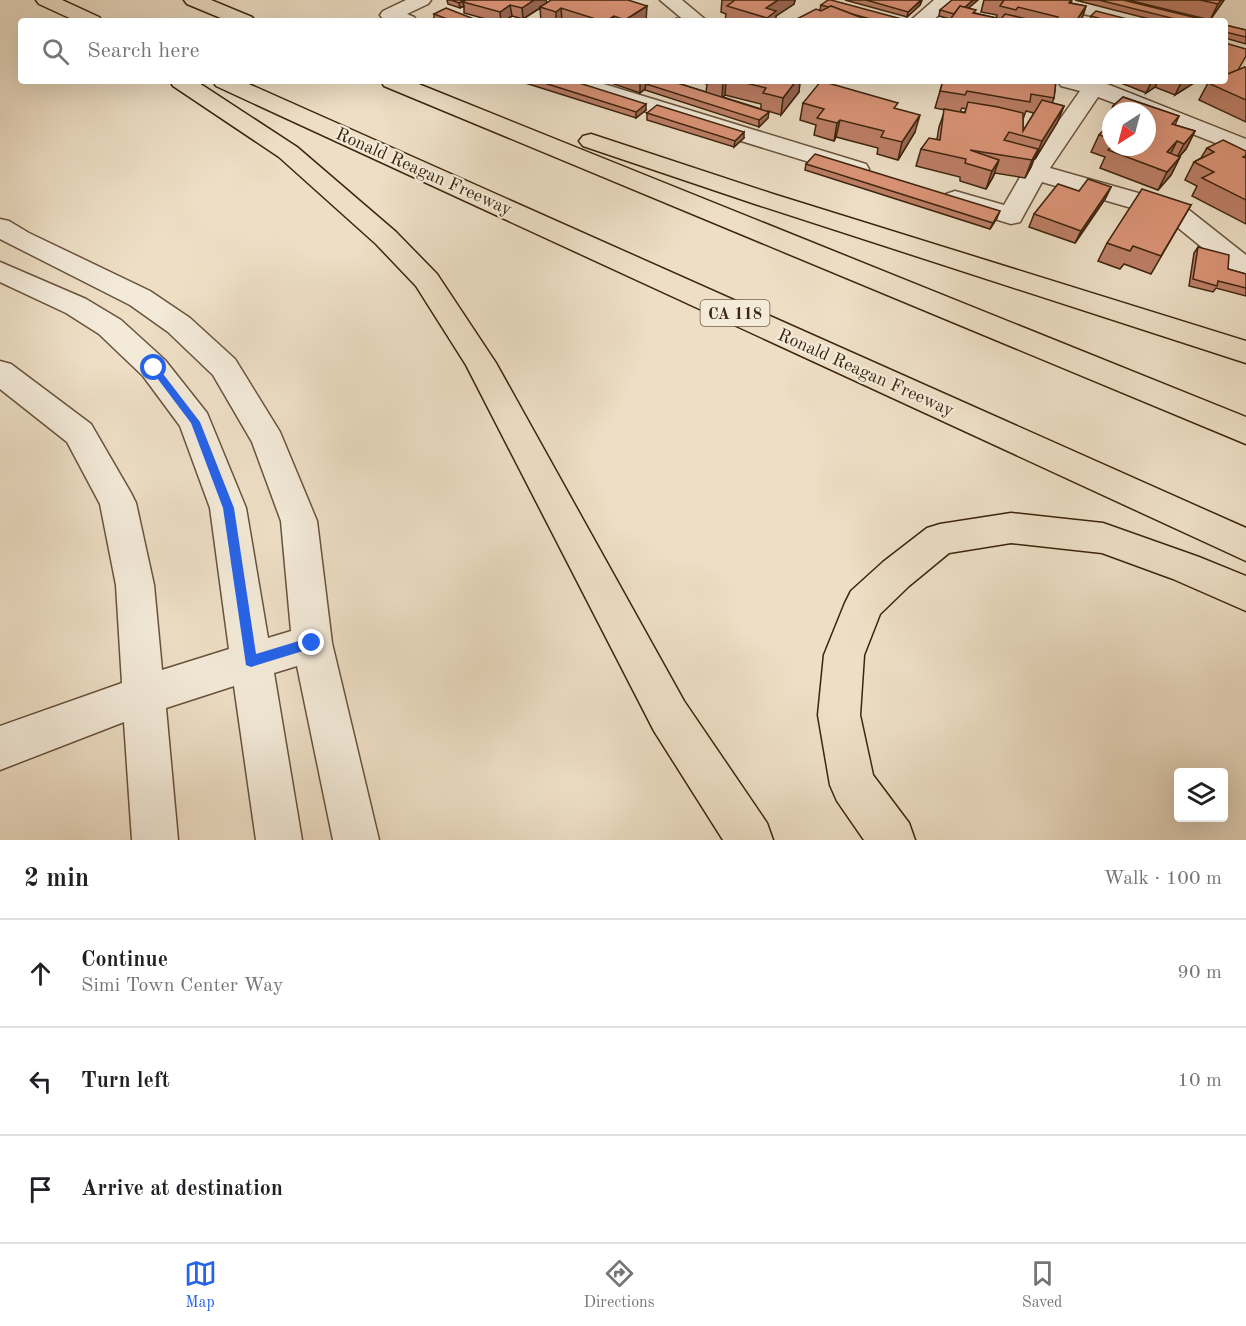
<!DOCTYPE html>
<meta charset="utf-8">
<style>
:root{--surface:#fff;--page:#f2f2f2;--text:#202124;--muted:#757577;--line:#e0e0e0;--accent:#2563eb}
body{margin:0;font-family:"Old Standard TT",serif;background:var(--page);color:var(--text)}
.controls{position:absolute;right:18px;bottom:18px;display:grid;overflow:hidden;border-radius:6px;box-shadow:0 6px 24px #0002}
.controls button{width:54px;height:54px;display:grid;place-items:center;padding:0;border:0;border-bottom:2px solid var(--line);background:var(--surface);color:var(--text);font:30px sans-serif}
.compass{position:absolute;left:1102px;top:102px;width:54px;height:54px;border-radius:50%;background:var(--surface);box-shadow:0 6px 24px #0002;rotate:216deg}
.stop{position:absolute;width:18px;height:18px;margin:-14px;border:4px solid #2563eb;border-radius:50%;background:#fff}
.stop.end{background:#2563eb;border-color:#fff;box-shadow:0 2px 6px #0008}
.list{margin:0;padding:0;list-style:none}
h2{display:flex;justify-content:space-between;align-items:center;height:78px;margin:0;padding:0 24px;font-size:26px}
h2 small{font-size:20px;font-weight:400;color:var(--muted)}
.list li{display:grid;grid-template-columns:39px 1fr auto;gap:18px;align-items:center;box-sizing:border-box;height:108px;padding:0 24px;border-top:2px solid var(--line)}
.list b{display:block;font-size:22px;white-space:nowrap}
.list p{margin:0;font-size:20px;white-space:nowrap;color:var(--muted)}
.list em{font-size:20px;font-style:normal;color:var(--muted)}
.icon{flex:none;width:33px;height:33px;fill:none;stroke:currentColor;stroke-width:2;stroke-linecap:round;stroke-linejoin:round}
.map{position:relative;flex:none;width:1246px;height:840px;overflow:hidden}
.search{position:absolute;background:var(--surface);box-shadow:0 6px 24px #0002;left:18px;right:18px;top:18px;height:66px;display:flex;align-items:center;gap:15px;box-sizing:border-box;padding:0 21px;border-radius:6px;color:var(--muted);font-size:22px}
.sheet{height:402px;background:var(--surface)}
nav{display:flex;justify-content:space-around;align-items:center;box-sizing:border-box;height:84px;border-top:2px solid var(--line);background:var(--surface);font-size:16px;color:var(--muted)}
nav a{display:grid;justify-items:center;gap:3px}
nav .on{color:var(--accent)}
.map>svg:first-child{display:block}
.lines{fill:none;stroke-linecap:round;stroke-linejoin:round}
.minor-casing{stroke:#69523b;stroke-width:3}
.highway-casing{stroke:#3d240d;stroke-width:3}
.minor{fill:#f3ead9;fill-rule:evenodd}
.highway{fill:#eddec5;fill-rule:evenodd}
.wall{fill:#bc7e66;stroke:#3d240d;stroke-width:1.5;fill-rule:evenodd}
.shaded-wall{fill:#996753;stroke:#3d240d;stroke-width:1.5}
.building{fill:#db9377;stroke:#3d240d;stroke-width:1.5}
.route{fill:#2563eb}
.labels{text-anchor:middle;stroke-width:4.5;stroke-linejoin:round;paint-order:stroke}
.shield{fill:#f3ead9;stroke:#745f4a;stroke-width:1.5}
.shield-label{font-size:16px;font-weight:bold;fill:#3d240d}
.street-label{font-size:18px;fill:#3d240d;stroke:#f3ead9}
</style>
<div class="map">
<svg width="1246" height="840" viewBox="0 0 1246 840">
<rect width="100%" height="100%" fill="#eddec5"/>
<filter id="stains"><feTurbulence type="fractalNoise" baseFrequency=".00333" numOctaves="4"/><feColorMatrix values="0 0 0 0 .2 0 0 0 0 .09 0 0 0 0 .02 0 0 0 .5 -.17"/></filter>
<radialGradient id="worn" r=".72"><stop offset=".6" stop-color="#630" stop-opacity="0"/><stop offset="1" stop-color="#630" stop-opacity=".3"/></radialGradient>
<g class="lines">
<defs>
<g id="minor">
<path d="M 406,0 L 431,0 L 428,4 L 407,14 L 414,17 L 417,21 L 383,19 L 380,15 L 383,11 Z"/>
<path d="M 660,0 L 682,0 L 707,21 L 685,21 Z"/>
<path d="M 934,0 L 956,0 L 932,21 L 910,21 Z"/>
<path d="M 1042,0 L 1075,0 L 1141,17 L 1144,21 L 1111,21 L 1045,4 Z"/>
<path d="M 560,81 L 594,81 L 866,164 L 869,169 L 866,174 L 857,176 L 848,174 L 563,86 Z"/>
<path d="M 1058,81 L 1102,82 L 1246,139 L 1246,155 L 1147,116 L 1147,111 L 1135,111 L 1098,97 L 1050,168 L 1184,206 L 1246,255 L 1246,278 L 1236,275 L 1166,218 L 1042,182 L 1020,222 L 1011,224 L 946,204 L 942,199 L 946,194 L 955,191 L 1004,205 L 1023,172 L 1080,91 L 1061,86 Z"/>
<path d="M 0,219 L 9,221 L 29,233 L 150,291 L 190,318 L 235,359 L 280,432 L 317,521 L 332,643 L 379,840 L 333,840 L 297,666 L 274,673 L 302,840 L 256,840 L 234,686 L 166,708 L 178,840 L 132,840 L 124,722 L 0,770 L 0,726 L 122,683 L 116,585 L 100,504 L 67,442 L 0,389 L 0,361 L 11,364 L 91,424 L 131,493 L 136,503 L 154,585 L 162,670 L 229,649 L 210,508 L 180,426 L 143,376 L 99,334 L 66,313 L 0,282 L 0,262 L 86,299 L 121,320 L 165,360 L 207,413 L 246,508 L 268,638 L 291,631 L 281,521 L 252,442 L 213,375 L 168,332 L 130,305 L 0,239 Z"/>
</g>
<g id="highway">
<path d="M 36,0 L 62,0 L 99,17 L 102,21 L 76,21 L 39,4 Z"/>
<path d="M 184,0 L 211,0 L 252,17 L 255,21 L 228,21 L 187,4 Z"/>
<path d="M 170,81 L 196,81 L 297,147 L 396,232 L 437,274 L 496,363 L 684,701 L 767,823 L 773,840 L 723,840 L 654,731 L 466,365 L 416,286 L 376,244 L 279,157 L 173,86 Z"/>
<path d="M 213,81 L 242,81 L 1246,528 L 1246,561 L 216,86 Z"/>
<path d="M 381,81 L 411,81 L 1246,417 L 1246,444 L 384,86 Z"/>
<path d="M 591,134 L 773,194 L 1246,341 L 1246,363 L 755,204 L 583,146 L 579,141 L 583,136 Z"/>
<path d="M 1011,513 L 1103,523 L 1199,557 L 1246,576 L 1246,611 L 1173,579 L 1102,553 L 1011,543 L 949,553 L 909,586 L 880,614 L 864,655 L 860,715 L 873,775 L 909,823 L 915,840 L 864,840 L 837,801 L 830,785 L 818,715 L 824,655 L 845,603 L 851,591 L 883,562 L 927,528 L 940,524 Z"/>
</g>
</defs>
<!-- minor casing -->
<use href="#minor" class="minor-casing"/>
<!-- highway casing -->
<use href="#highway" class="highway-casing"/>
<!-- minor -->
<use href="#minor" class="minor"/>
<!-- highway -->
<use href="#highway" class="highway"/>
</g>
<!-- wall -->
<g class="wall">
<path d="M 447,0 L 546,0 L 547,3 L 646,21 L 541,21 L 540,8 L 523,19 L 512,16 L 504,21 L 493,21 L 464,13 L 464,6 L 460,8 L 448,4 Z"/>
<path d="M 722,0 L 795,0 L 794,4 L 776,16 L 775,21 L 725,21 L 726,14 L 721,12 Z"/>
<path d="M 845,0 L 922,0 L 920,5 L 907,17 Z"/>
<path d="M 984,0 L 1072,0 L 1071,3 L 1086,6 L 1081,21 L 949,21 L 950,19 L 939,16 L 940,10 L 968,8 L 975,13 L 996,18 L 997,15 L 981,12 Z"/>
<path d="M 1075,0 L 1123,0 L 1209,21 L 1157,21 Z"/>
<path d="M 1128,0 L 1224,0 L 1210,20 Z"/>
<path d="M 821,5 L 905,21 L 793,21 L 820,10 Z"/>
<path d="M 434,14 L 479,21 L 438,21 L 434,20 Z"/>
<path d="M 1091,16 L 1130,21 L 1090,21 Z"/>
<path d="M 1225,25 L 1246,30 L 1246,44 L 1225,38 Z"/>
<path d="M 1225,43 L 1238,70 L 1246,68 L 1246,122 L 1199,100 L 1208,83 L 1225,81 Z"/>
<path d="M 519,81 L 573,81 L 646,110 L 636,118 Z"/>
<path d="M 605,81 L 671,81 L 706,92 L 707,84 L 694,81 L 800,81 L 799,92 L 781,115 L 768,111 L 768,118 L 759,127 L 645,90 L 645,89 L 640,93 ZM 725,95 L 761,104 L 761,109 L 723,97 Z"/>
<path d="M 943,81 L 1056,81 L 1054,98 L 1052,103 L 1064,106 L 1057,123 L 1035,159 L 1034,159 L 1031,167 L 1025,178 L 995,173 L 993,177 L 986,189 L 960,181 L 960,177 L 916,166 L 921,149 L 937,139 L 939,127 L 945,110 L 935,108 ZM 962,108 L 966,109 L 965,112 L 960,112 ZM 1026,111 L 1034,113 L 1023,131 L 1023,119 Z"/>
<path d="M 1116,81 L 1197,81 L 1175,95 L 1155,87 L 1146,93 Z"/>
<path d="M 1123,97 L 1179,116 L 1175,125 L 1195,131 L 1186,149 L 1179,157 L 1180,157 L 1171,175 L 1158,190 L 1100,168 L 1105,157 L 1091,152 L 1099,135 L 1109,125 L 1105,124 L 1113,106 ZM 1111,111 L 1147,111 L 1147,147 L 1111,147 Z"/>
<path d="M 803,103 L 896,109 L 915,132 L 898,160 L 877,154 L 878,148 L 836,137 L 834,141 L 814,135 L 816,125 L 800,120 Z"/>
<path d="M 647,113 L 744,138 L 734,147 L 647,120 Z"/>
<path d="M 1207,148 L 1246,151 L 1246,224 L 1192,196 L 1197,186 L 1185,180 L 1194,162 L 1201,158 Z"/>
<path d="M 806,164 L 997,218 L 990,229 L 805,170 Z"/>
<path d="M 1111,187 L 1105,199 L 1075,243 L 1029,227 L 1034,214 L 1079,191 Z"/>
<path d="M 1191,205 L 1151,274 L 1124,264 L 1120,269 L 1098,261 L 1107,243 Z"/>
<path d="M 1198,247 L 1228,269 L 1246,274 L 1246,296 L 1216,288 L 1213,292 L 1189,286 L 1194,253 Z"/>
</g>
<!-- shaded-wall -->
<g class="shaded-wall">
<path d="M 464,0 L 463,2 L 464,6 L 460,8 L 459,3 Z"/>
<path d="M 534,0 L 546,0 L 547,4 L 540,7 L 540,8 L 523,19 L 522,8 Z"/>
<path d="M 778,0 L 795,0 L 794,4 L 776,16 L 775,21 L 767,21 L 766,8 Z"/>
<path d="M 922,0 L 920,5 L 907,17 L 908,12 Z"/>
<path d="M 973,0 L 978,0 L 955,20 L 957,15 Z"/>
<path d="M 1221,0 L 1224,0 L 1210,20 L 1218,4 Z"/>
<path d="M 510,5 L 512,16 L 504,21 L 501,21 L 500,12 Z"/>
<path d="M 647,6 L 646,21 L 625,21 L 625,20 Z"/>
<path d="M 1086,6 L 1081,21 L 1076,21 Z"/>
<path d="M 561,8 L 562,21 L 556,21 L 556,12 Z"/>
<path d="M 614,16 L 614,21 L 606,21 Z"/>
<path d="M 640,81 L 650,81 L 646,84 L 645,89 L 640,93 Z"/>
<path d="M 723,81 L 726,81 L 725,95 L 722,98 Z"/>
<path d="M 796,81 L 800,81 L 799,92 L 781,115 L 783,98 Z"/>
<path d="M 1152,81 L 1158,81 L 1155,87 L 1146,93 Z"/>
<path d="M 1182,81 L 1197,81 L 1175,95 Z"/>
<path d="M 646,104 L 646,110 L 636,118 L 636,112 Z"/>
<path d="M 1064,106 L 1057,123 L 1035,159 L 1042,141 Z"/>
<path d="M 769,112 L 768,118 L 759,127 L 759,120 Z"/>
<path d="M 920,115 L 915,132 L 898,160 L 902,142 Z"/>
<path d="M 840,120 L 836,137 L 834,141 L 837,123 Z"/>
<path d="M 1195,131 L 1186,149 L 1175,161 L 1184,144 Z"/>
<path d="M 744,132 L 744,138 L 734,147 L 735,141 Z"/>
<path d="M 1177,141 L 1168,159 L 1158,170 L 1167,152 Z"/>
<path d="M 1038,149 L 1031,167 L 1025,178 L 1032,160 Z"/>
<path d="M 1180,157 L 1171,175 L 1158,190 L 1167,172 Z"/>
<path d="M 999,160 L 993,177 L 986,189 L 992,171 Z"/>
<path d="M 1111,187 L 1105,199 L 1075,243 L 1081,231 Z"/>
<path d="M 1000,211 L 997,218 L 990,229 L 993,223 Z"/>
</g>
<!-- building -->
<g class="building">
<path d="M 451,0 L 464,0 L 459,3 Z"/>
<path d="M 466,0 L 534,0 L 522,8 L 510,5 L 500,12 L 463,2 Z"/>
<path d="M 551,0 L 628,0 L 647,6 L 625,20 L 614,16 L 606,21 L 602,21 L 561,8 L 556,12 L 540,7 Z"/>
<path d="M 735,0 L 778,0 L 766,8 L 776,11 L 767,18 L 727,6 Z"/>
<path d="M 828,0 L 831,0 L 905,20 L 904,21 L 878,21 L 852,14 L 831,6 L 828,7 L 821,5 Z"/>
<path d="M 866,0 L 921,0 L 908,12 Z"/>
<path d="M 952,0 L 973,0 L 964,8 L 960,6 L 954,14 L 940,10 Z"/>
<path d="M 1004,0 L 1071,0 L 1069,3 L 1086,6 L 1076,21 L 1061,21 L 1056,20 L 1058,17 L 1018,7 L 1016,10 L 1000,6 Z"/>
<path d="M 1099,0 L 1123,0 L 1209,21 L 1183,21 Z"/>
<path d="M 1200,0 L 1221,0 L 1218,4 Z"/>
<path d="M 831,6 L 870,21 L 793,21 L 816,9 L 821,11 Z"/>
<path d="M 960,6 L 976,10 L 973,13 L 1001,19 L 1005,14 L 1032,20 L 1032,21 L 949,21 Z"/>
<path d="M 446,8 L 479,21 L 452,21 L 434,14 Z"/>
<path d="M 1096,11 L 1131,20 L 1129,21 L 1108,21 L 1091,16 Z"/>
<path d="M 676,18 L 689,21 L 672,21 Z"/>
<path d="M 1225,25 L 1246,30 L 1246,37 L 1225,32 Z"/>
<path d="M 1225,43 L 1246,49 L 1246,56 L 1238,70 L 1227,75 L 1225,74 Z"/>
<path d="M 1245,67 L 1246,68 L 1246,100 L 1208,83 L 1212,81 L 1225,81 L 1225,75 Z"/>
<path d="M 538,81 L 573,81 L 646,104 L 636,112 Z"/>
<path d="M 649,81 L 671,81 L 769,112 L 759,120 L 646,84 Z"/>
<path d="M 738,81 L 796,81 L 783,98 L 763,93 L 766,88 Z"/>
<path d="M 821,81 L 898,103 L 894,108 L 920,115 L 902,142 L 881,137 L 884,131 L 840,120 L 837,123 L 817,118 L 824,109 L 803,103 Z"/>
<path d="M 943,81 L 1056,81 L 1054,98 L 1031,94 L 1030,102 L 967,91 L 965,95 L 940,91 Z"/>
<path d="M 1123,97 L 1179,116 L 1172,124 L 1195,131 L 1184,144 L 1177,141 L 1167,152 L 1180,157 L 1167,172 L 1108,150 L 1111,147 L 1147,147 L 1147,111 L 1123,111 L 1124,110 L 1113,106 Z"/>
<path d="M 1042,100 L 1064,106 L 1042,141 L 1009,132 L 1004,140 L 1038,149 L 1032,160 L 970,150 L 999,160 L 992,171 L 965,163 L 966,159 L 921,149 L 929,138 L 940,140 L 944,109 L 965,113 L 968,102 L 998,107 L 1023,113 L 1023,131 Z"/>
<path d="M 657,105 L 744,132 L 735,141 L 647,113 Z"/>
<path d="M 1111,123 L 1111,139 L 1099,135 Z"/>
<path d="M 1223,140 L 1246,151 L 1246,155 L 1243,157 L 1246,158 L 1246,200 L 1202,178 L 1214,172 L 1194,162 L 1214,152 L 1207,148 Z"/>
<path d="M 815,154 L 1000,211 L 993,223 L 806,164 Z"/>
<path d="M 1088,179 L 1111,187 L 1081,231 L 1034,214 L 1058,184 L 1079,191 Z"/>
<path d="M 1142,189 L 1191,205 L 1161,256 L 1133,246 L 1130,251 L 1107,243 Z"/>
<path d="M 1198,247 L 1229,255 L 1228,269 L 1246,274 L 1246,288 L 1218,281 L 1217,286 L 1193,279 Z"/>
</g>
<!-- route -->
<path class="route" d="M 154,365 L 157,366 L 200,422 L 234,508 L 256,654 L 312,637 L 318,643 L 316,647 L 251,667 L 246,665 L 223,508 L 191,423 L 151,370 L 151,366 Z"/>
<g class="labels">
<!-- shield labels -->
<rect class="shield" x="700.5" y="300" width="69" height="26" rx="4.5"/>
<g class="shield-label">
<text x="735" y="319">CA 118</text>
</g>
<!-- street labels -->
<g class="street-label">
<text transform="translate(424 171) rotate(24)" y="6">Ronald Reagan Freeway</text>
<text transform="translate(866 372) rotate(24)" y="6">Ronald Reagan Freeway</text>
</g>
</g>
<rect width="100%" height="100%" filter="url(#stains)"/>
<rect width="100%" height="100%" fill="url(#worn)"/>
</svg>
<div class="controls">
<button><svg class="icon" aria-label="layers" viewBox="0 0 24 24"><path d="M12 4l9 5-9 5-9-5zM3 14l9 5 9-5"/></svg></button>
</div>
<svg class="compass" viewBox="-18 -18 36 36"><path d="M0-13l5 13h-10z" fill="#e53935"/><path d="M0 13l5-13h-10z" fill="#757577"/></svg>
<div class="stop" style="left:154px;top:368px"></div>
<div class="stop end" style="left:312px;top:643px"></div>
<div class="search"><svg class="icon" aria-label="search" viewBox="0 0 24 24"><circle cx="10" cy="10" r="6"/><path d="M15 15l6 6"/></svg>Search here</div>
</div>
<section class="sheet">
<h2>2 min<small>Walk · 100 m</small></h2>
<ul class="list">
<li><svg class="icon" aria-label="ahead" viewBox="0 0 24 24"><path d="M12 20V5M6 11l6-6 6 6"/></svg><div><b>Continue</b><p>Simi Town Center Way</p></div><em>90 m</em></li>
<li><svg class="icon" aria-label="left" viewBox="0 0 24 24"><path d="M17 20v-9H6M10 6l-5 5 5 5"/></svg><div><b>Turn left</b></div><em>10 m</em></li>
<li><svg class="icon" aria-label="arrive" viewBox="0 0 24 24"><path d="M6 21V4h12l-3 4 3 4H6"/></svg><div><b>Arrive at destination</b></div></li>
</ul>
</section>
<nav>
<a class="on"><svg class="icon" aria-label="map" viewBox="0 0 24 24"><path d="M3 6l6-2 6 2 6-2v14l-6 2-6-2-6 2zM9 4v14M15 6v14"/></svg>Map</a>
<a><svg class="icon" aria-label="directions" viewBox="0 0 24 24"><path d="M12 3l9 9-9 9-9-9zM9 14v-3h6M13 9l2 2-2 2"/></svg>Directions</a>
<a><svg class="icon" aria-label="saved" viewBox="0 0 24 24"><path d="M7 4h10v16l-5-4-5 4z"/></svg>Saved</a>
</nav>
